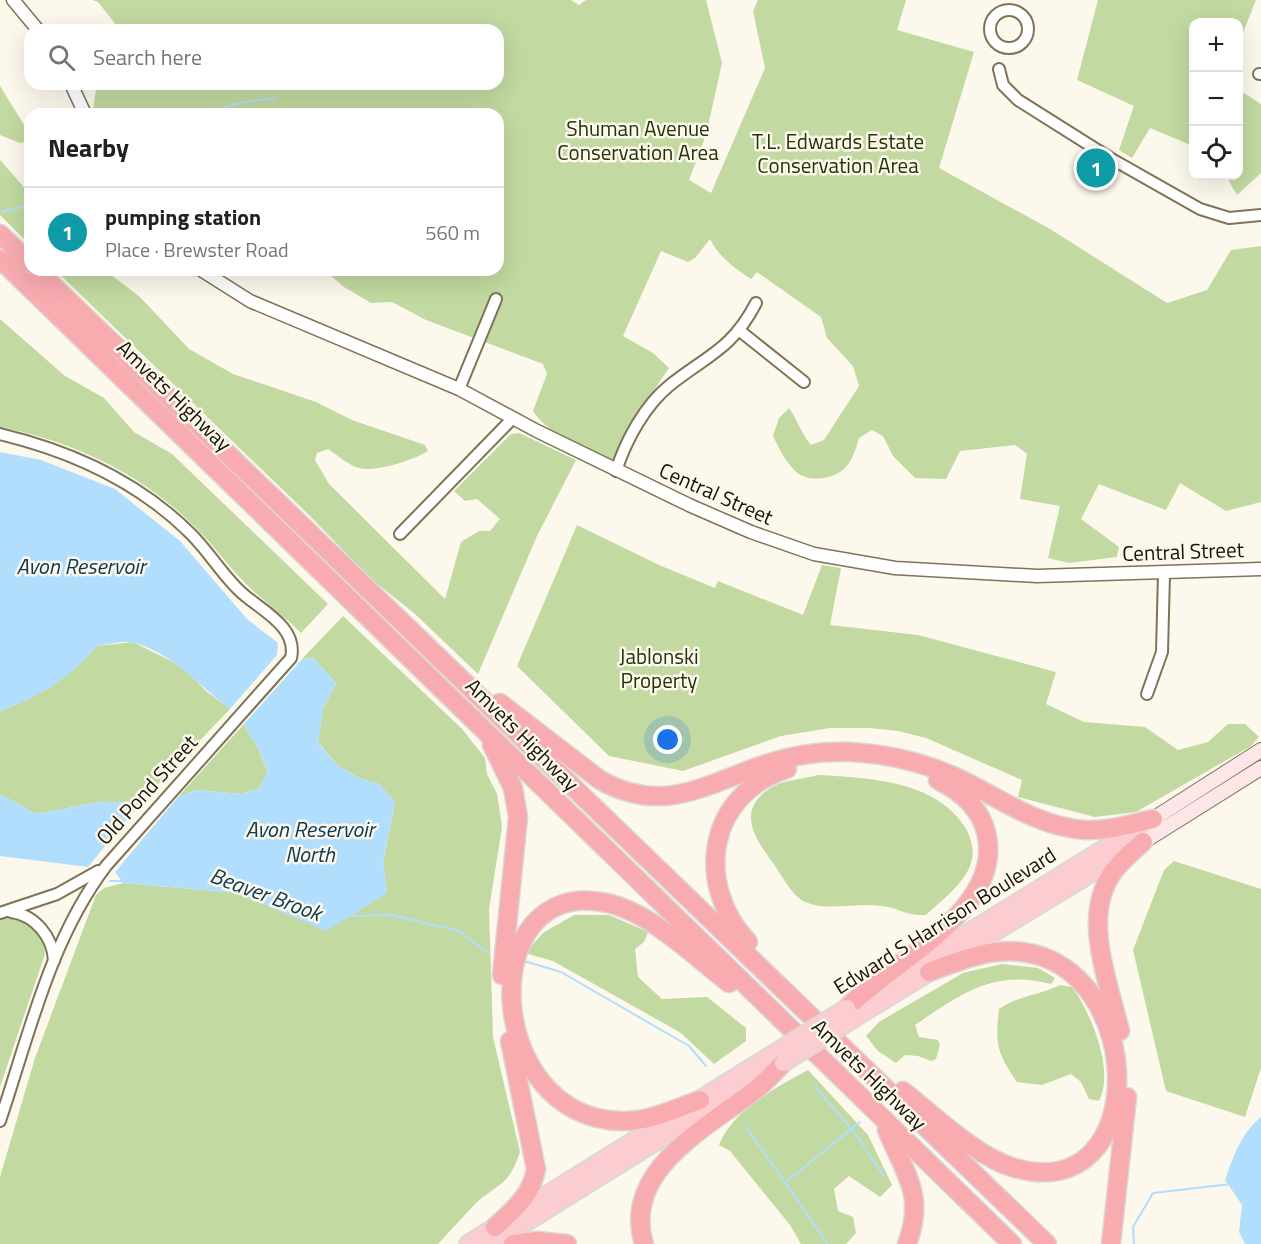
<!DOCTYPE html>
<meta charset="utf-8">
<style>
:root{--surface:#fff;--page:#f2f2f2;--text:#202124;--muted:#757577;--line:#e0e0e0;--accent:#296ebf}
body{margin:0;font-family:"Titillium Web",sans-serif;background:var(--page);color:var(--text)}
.controls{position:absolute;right:18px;top:18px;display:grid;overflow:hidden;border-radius:12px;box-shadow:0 6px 24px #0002}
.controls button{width:54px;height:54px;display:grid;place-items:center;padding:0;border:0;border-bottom:2px solid var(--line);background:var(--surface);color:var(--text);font:30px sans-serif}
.you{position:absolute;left:668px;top:740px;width:21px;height:21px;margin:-15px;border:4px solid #fff;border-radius:50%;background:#1a73e8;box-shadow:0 0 0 9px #1a73e833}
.badge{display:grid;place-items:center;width:39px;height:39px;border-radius:50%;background:var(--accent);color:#fff;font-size:20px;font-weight:700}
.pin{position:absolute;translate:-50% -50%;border:3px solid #fff;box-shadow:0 2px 6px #0006}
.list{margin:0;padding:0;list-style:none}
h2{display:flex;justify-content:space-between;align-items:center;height:78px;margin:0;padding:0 24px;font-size:26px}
h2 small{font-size:20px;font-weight:400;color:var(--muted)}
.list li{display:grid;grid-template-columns:39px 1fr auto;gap:18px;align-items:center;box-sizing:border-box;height:90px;padding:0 24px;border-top:2px solid var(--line)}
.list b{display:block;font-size:22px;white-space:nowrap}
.list p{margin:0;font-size:20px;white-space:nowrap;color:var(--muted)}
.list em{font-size:20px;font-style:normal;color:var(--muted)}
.icon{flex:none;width:33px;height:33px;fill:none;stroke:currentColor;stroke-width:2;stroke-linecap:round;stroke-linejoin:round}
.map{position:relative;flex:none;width:1261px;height:1244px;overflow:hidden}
.search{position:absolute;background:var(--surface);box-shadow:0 6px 24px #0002;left:24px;top:24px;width:480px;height:66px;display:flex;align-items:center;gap:15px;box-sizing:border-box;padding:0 21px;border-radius:18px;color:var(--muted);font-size:22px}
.panel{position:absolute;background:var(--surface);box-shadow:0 6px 24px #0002;left:24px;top:108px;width:480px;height:168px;border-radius:18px}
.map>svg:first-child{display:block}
.green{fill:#c2d9a1}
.water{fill:#b2defe}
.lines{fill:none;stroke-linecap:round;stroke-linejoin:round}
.stream{stroke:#b2defe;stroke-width:2}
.minor-casing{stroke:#7e7457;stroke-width:14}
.tertiary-casing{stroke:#7e7457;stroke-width:15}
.secondary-casing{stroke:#7e7457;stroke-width:16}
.primary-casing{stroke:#dad9d7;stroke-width:20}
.motorway-casing{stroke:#dad9d7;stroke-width:21}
.minor{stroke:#fff;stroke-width:10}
.tertiary{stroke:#fff;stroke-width:12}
.secondary{stroke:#fde6e7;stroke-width:14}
.primary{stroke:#fbcdd0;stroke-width:16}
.motorway{stroke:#f8acb0;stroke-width:18}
.primary-bridge-casing{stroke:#dad9d7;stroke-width:20;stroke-linecap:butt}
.primary-bridge{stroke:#fbcdd0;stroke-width:16}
.labels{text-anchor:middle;stroke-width:5;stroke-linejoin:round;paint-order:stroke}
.park-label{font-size:21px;fill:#253308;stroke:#fdf8ec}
.street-label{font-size:21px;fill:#171308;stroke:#fdf8ec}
.water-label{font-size:22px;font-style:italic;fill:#0c3954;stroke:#fdf8ec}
</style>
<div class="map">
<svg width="1261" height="1244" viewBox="0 0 1261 1244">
<rect width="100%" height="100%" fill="#fdf8ec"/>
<!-- green -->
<g class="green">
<path d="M 92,0 L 571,0 L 579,5 L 586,0 L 706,0 L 722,63 L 706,135 L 689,180 L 711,193 L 765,68 L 753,11 L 758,0 L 906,0 L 897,30 L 974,52 L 939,168 L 1050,229 L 1167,303 L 1207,290 L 1231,250 L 1261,246 L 1261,502 L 1226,511 L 1180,483 L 1166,510 L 1099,484 L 1081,519 L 1119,547 L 1117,557 L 1069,563 L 1048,558 L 1060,506 L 1020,499 L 1027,454 L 1015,445 L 960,451 L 946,479 L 915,478 L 893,456 L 883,436 L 872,430 L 859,438 C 856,448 853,460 845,468 C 834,479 809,483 796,472 C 786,462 779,449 773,436 L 779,418 L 789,408 C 798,421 801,433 811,445 L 824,440 L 859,386 L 853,366 L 827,338 L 821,317 L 757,272 L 751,279 C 733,267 720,258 710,239 L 695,258 L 688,262 L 661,251 L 623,336 L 653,353 L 669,368 L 632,423 L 613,460 C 586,448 550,437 533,411 L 547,374 L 543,364 L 426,320 L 392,302 L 371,303 L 344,287 L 324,270 L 498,270 L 498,114 L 92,114 L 96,90 L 103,84 L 498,84 L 498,30 L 120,30 L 98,2 Z"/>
<path d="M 1098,0 L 1256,0 L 1239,43 L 1238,22 L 1194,22 L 1193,146 L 1150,128 L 1132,158 L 1119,150 L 1134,106 L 1077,80 Z"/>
<path d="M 0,86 L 26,128 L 28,141 L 20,143 L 0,135 Z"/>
<path d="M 1239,90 L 1261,104 L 1261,173 L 1237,195 L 1226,176 L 1238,176 Z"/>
<path d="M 0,160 L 30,194 L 30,245 L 0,215 Z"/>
<path d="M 55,270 L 105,270 L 140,297 L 189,349 L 233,374 L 316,402 L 352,420 L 425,445 L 428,451 C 414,460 372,474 356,467 C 346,463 337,455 328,449 L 317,453 L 315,460 L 329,484 L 445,599 L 461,542 L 479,531 L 490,531 L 500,519 L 477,499 L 465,501 L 454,491 L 511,434 L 519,433 L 576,460 L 537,536 L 478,674 L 414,613 L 371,579 L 309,515 Z"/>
<path d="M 0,319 L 65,376 L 104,398 L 134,432 L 172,454 L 328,604 L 301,633 C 283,615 262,600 244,582 C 226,563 211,542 192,524 C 140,473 72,441 0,427 Z"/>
<path d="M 577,525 L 659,565 L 715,588 L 718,581 L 803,615 L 822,565 L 841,568 L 830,625 L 918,635 L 1056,672 L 1046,704 L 1084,722 L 1145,727 L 1178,750 L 1208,742 L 1228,724 L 1245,724 L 1259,737 L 1251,746 L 1136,812 L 1095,817 L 1018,797 L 1022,780 L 926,738 L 898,731 L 869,728 L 830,728 L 781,736 L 683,771 L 609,756 L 517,666 Z"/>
<path d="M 343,616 L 462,729 L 485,758 L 487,774 L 497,794 L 502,827 L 489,909 L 493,1037 L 520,1152 C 508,1188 497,1183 474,1205 C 462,1218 450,1231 438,1244 L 0,1244 L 0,1177 L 35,1058 L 96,895 L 104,888 L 123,883 L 238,893 L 326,930 L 387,893 L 383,862 L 395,802 L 379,784 L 359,778 L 337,765 L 318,742 L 323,709 L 336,683 L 313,658 L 302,659 Z"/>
<path d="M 133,642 L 183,667 L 206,691 L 230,709 L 141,802 L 100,802 L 36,814 L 0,794 L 0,711 C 42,695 66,680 97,646 Z"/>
<path d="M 244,724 L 258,748 L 268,772 L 258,789 L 241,794 L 197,790 L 178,797 Z"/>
<path d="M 818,775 C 868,778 935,780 965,827 C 971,837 975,851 971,863 C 965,883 941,901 926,915 C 905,916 900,908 882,906 C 857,902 829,912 805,902 C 792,896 781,874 773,863 C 755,838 736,812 769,789 C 781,780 804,779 818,775 Z"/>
<path d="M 1174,861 L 1261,889 L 1261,1068 L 1245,1117 L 1166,1091 L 1133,950 L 1164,870 Z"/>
<path d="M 574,915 L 609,915 L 648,932 L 644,942 L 635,949 L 638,977 L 662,999 L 707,997 L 746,1028 L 746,1041 L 714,1064 L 681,1033 L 553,961 L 525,953 L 543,933 Z"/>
<path d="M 8,916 C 28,920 43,933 45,954 L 0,1087 L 0,917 Z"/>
<path d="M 1002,964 L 1038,968 L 1055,978 L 1051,984 C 993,969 961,994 915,1025 L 919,1037 L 938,1040 L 940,1045 L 936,1059 L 931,1061 L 918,1056 L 905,1055 L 896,1063 L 878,1051 L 866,1036 L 879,1022 L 963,973 Z"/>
<path d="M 1060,985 L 1072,987 C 1091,1013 1115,1070 1099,1101 L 1089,1099 L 1081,1082 L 1071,1074 L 1042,1085 L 1017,1082 C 997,1052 995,1045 999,1009 C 1017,996 1040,995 1060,985 Z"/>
<path d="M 808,1070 L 868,1135 L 892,1185 L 880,1197 L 849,1176 L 834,1189 L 838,1211 L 853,1217 L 856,1233 L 846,1244 L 801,1244 L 790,1225 L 730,1151 L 719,1145 C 733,1110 776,1087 808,1070 Z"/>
</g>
<!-- water -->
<g class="water">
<path d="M 0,452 L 41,460 L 115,489 L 180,541 L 247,619 L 278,643 L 277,655 L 230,709 C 198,685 175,655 135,643 C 125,640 108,644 97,646 C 65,681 45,694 0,711 Z"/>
<path d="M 313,658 L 336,683 L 323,709 L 318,743 L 337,765 L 359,778 L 379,784 L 395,802 L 383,861 L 387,893 L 326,931 L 238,893 L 123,883 L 115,872 L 178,797 L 197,790 L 241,794 L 258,789 L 268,771 L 258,748 L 244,724 L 302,659 Z"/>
<path d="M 0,794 L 36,814 L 100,802 L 141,802 L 88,867 L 0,856 Z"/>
<path d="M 1261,1117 L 1261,1244 L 1245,1244 L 1239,1232 L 1242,1205 L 1225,1180 C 1234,1155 1240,1135 1261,1117 Z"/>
</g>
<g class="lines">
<!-- stream -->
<g class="stream">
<path d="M 204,114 L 239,103 L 274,98"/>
<path d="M 2,212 L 30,205"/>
<path d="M 110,881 L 122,881"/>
<path d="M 350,916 L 391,915 L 459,931 L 488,953"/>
<path d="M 524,961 L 561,972 L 689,1046 L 706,1066"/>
<path d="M 815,1087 L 852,1129 L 884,1176"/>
<path d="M 746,1127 L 828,1244"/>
<path d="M 786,1182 L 860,1122"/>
<path d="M 1134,1244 L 1133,1227 L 1153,1193 L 1231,1184"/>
</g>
<defs>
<g id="minor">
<circle cx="1009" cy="29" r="19"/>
<path d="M 999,69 L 1003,85 L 1018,100 L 1110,158 L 1200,209 L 1229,218 L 1261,215"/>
<path d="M 1259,74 L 1261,74"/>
<path d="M 740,331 L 804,382"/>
<path d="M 459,389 L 496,299"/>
<path d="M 0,434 C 71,451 139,482 191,534 C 210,553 223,576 242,593 C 262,611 298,627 291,658 L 106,866 C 50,940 29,1035 0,1121"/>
<path d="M 616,471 C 626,440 645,405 670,385 C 708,355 732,349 756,303"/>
<path d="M 400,534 L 513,418"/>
<path d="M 1147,694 L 1162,652 L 1164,574"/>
<path d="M 11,912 C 35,915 53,937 54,961"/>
<path d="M 0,913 L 57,894 L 98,871"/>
</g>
<g id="tertiary">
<path d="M 13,0 L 38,30"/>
<path d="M 71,84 L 85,114"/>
<path d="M 201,270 L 250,301 L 459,389 L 537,431 L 689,505 L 751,532 L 814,554 L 895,568 L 1037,576 L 1261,569"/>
</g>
<g id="secondary">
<path d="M 1153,819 L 1261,750"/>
<path d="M 1143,842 L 1261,768"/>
</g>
<g id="primary">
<path d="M 881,987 L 1147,822"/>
<path d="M 856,1017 L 1129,850"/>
<path d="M 468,1244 L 781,1049"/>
<path d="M 491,1244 L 763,1075"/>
</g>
<g id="motorway">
<path d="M 0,234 L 30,263"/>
<path d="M 0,259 L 1012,1244"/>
<path d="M 37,270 L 1047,1244"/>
<path d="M 500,703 L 600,780 C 660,814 702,787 760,766 C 788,756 820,751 850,752 C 890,754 927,763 964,781 C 1004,801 1040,827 1085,830 C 1108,831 1130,824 1153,819"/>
<path d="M 492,745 L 513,788 L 518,817 L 502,975"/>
<path d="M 748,942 C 694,884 707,794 787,769"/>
<path d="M 847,1008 C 892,960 1006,910 986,832 C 980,808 960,791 938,780"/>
<path d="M 1120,1031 C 1109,984 1082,919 1111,875 C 1119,862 1132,852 1143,842"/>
<path d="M 903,1091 C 935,1116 976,1157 1015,1168 C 1152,1207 1148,967 1022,952 C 989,948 959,961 929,972"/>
<path d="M 700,1100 C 674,1109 649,1122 621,1121 C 482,1118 473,874 607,903 C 650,912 694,956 729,983"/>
<path d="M 887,1130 C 904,1173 926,1194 907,1244"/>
<path d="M 495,1227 C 513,1210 532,1195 536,1169 L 510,1041"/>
<path d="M 513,1244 L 537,1241 L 567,1244"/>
<path d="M 644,1244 C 621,1170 709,1126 757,1089 C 766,1081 775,1072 783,1063"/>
<path d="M 1111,1244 L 1127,1097"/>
</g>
</defs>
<!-- minor casing -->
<use href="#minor" class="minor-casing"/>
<!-- tertiary casing -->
<use href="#tertiary" class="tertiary-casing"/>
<!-- secondary casing -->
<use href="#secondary" class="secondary-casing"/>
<!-- primary casing -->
<use href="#primary" class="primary-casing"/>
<!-- motorway casing -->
<use href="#motorway" class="motorway-casing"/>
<!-- minor -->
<use href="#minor" class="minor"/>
<!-- tertiary -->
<use href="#tertiary" class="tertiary"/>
<!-- secondary -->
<use href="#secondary" class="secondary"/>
<!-- primary -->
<use href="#primary" class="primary"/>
<!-- motorway -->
<use href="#motorway" class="motorway"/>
<defs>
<g id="primary-bridge">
<path d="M 781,1049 L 847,1008"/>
<path d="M 783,1063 L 856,1017"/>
</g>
</defs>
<!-- primary-bridge casing -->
<use href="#primary-bridge" class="primary-bridge-casing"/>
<!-- primary-bridge -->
<use href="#primary-bridge" class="primary-bridge"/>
</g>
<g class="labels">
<!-- park labels -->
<g class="park-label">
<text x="638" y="136">Shuman Avenue<tspan x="638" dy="24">Conservation Area</tspan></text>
<text x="838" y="149">T.L. Edwards Estate<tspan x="838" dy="24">Conservation Area</tspan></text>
<text x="659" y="664">Jablonski<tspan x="659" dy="24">Property</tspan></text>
</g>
<!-- street labels -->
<g class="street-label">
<text transform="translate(174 396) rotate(44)" y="7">Amvets Highway</text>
<text transform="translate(716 494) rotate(24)" y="7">Central Street</text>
<text transform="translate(1183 552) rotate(-2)" y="7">Central Street</text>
<text transform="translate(522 735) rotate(45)" y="7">Amvets Highway</text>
<text transform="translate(147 790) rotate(-48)" y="7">Old Pond Street</text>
<text transform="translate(945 921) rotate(-32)" y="7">Edward S Harrison Boulevard</text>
<text transform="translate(869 1075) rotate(44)" y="7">Amvets Highway</text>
</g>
<!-- water labels -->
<g class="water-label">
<text x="81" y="574">Avon Reservoir</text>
<text x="310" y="837">Avon Reservoir<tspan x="310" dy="25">North</tspan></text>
<text transform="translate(266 894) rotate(20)" y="8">Beaver Brook</text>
</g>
</g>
</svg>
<div class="controls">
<button>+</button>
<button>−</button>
<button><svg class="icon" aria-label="locate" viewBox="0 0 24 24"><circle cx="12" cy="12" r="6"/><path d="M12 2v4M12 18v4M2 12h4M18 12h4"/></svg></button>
</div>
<div class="you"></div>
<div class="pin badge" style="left:1096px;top:168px;background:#0f9aa8">1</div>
<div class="search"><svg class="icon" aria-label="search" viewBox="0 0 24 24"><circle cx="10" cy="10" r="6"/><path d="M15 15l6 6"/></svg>Search here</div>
<section class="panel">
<h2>Nearby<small></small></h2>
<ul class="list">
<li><span class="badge" style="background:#0f9aa8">1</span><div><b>pumping station</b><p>Place · Brewster Road</p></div><em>560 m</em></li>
</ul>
</section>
</div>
